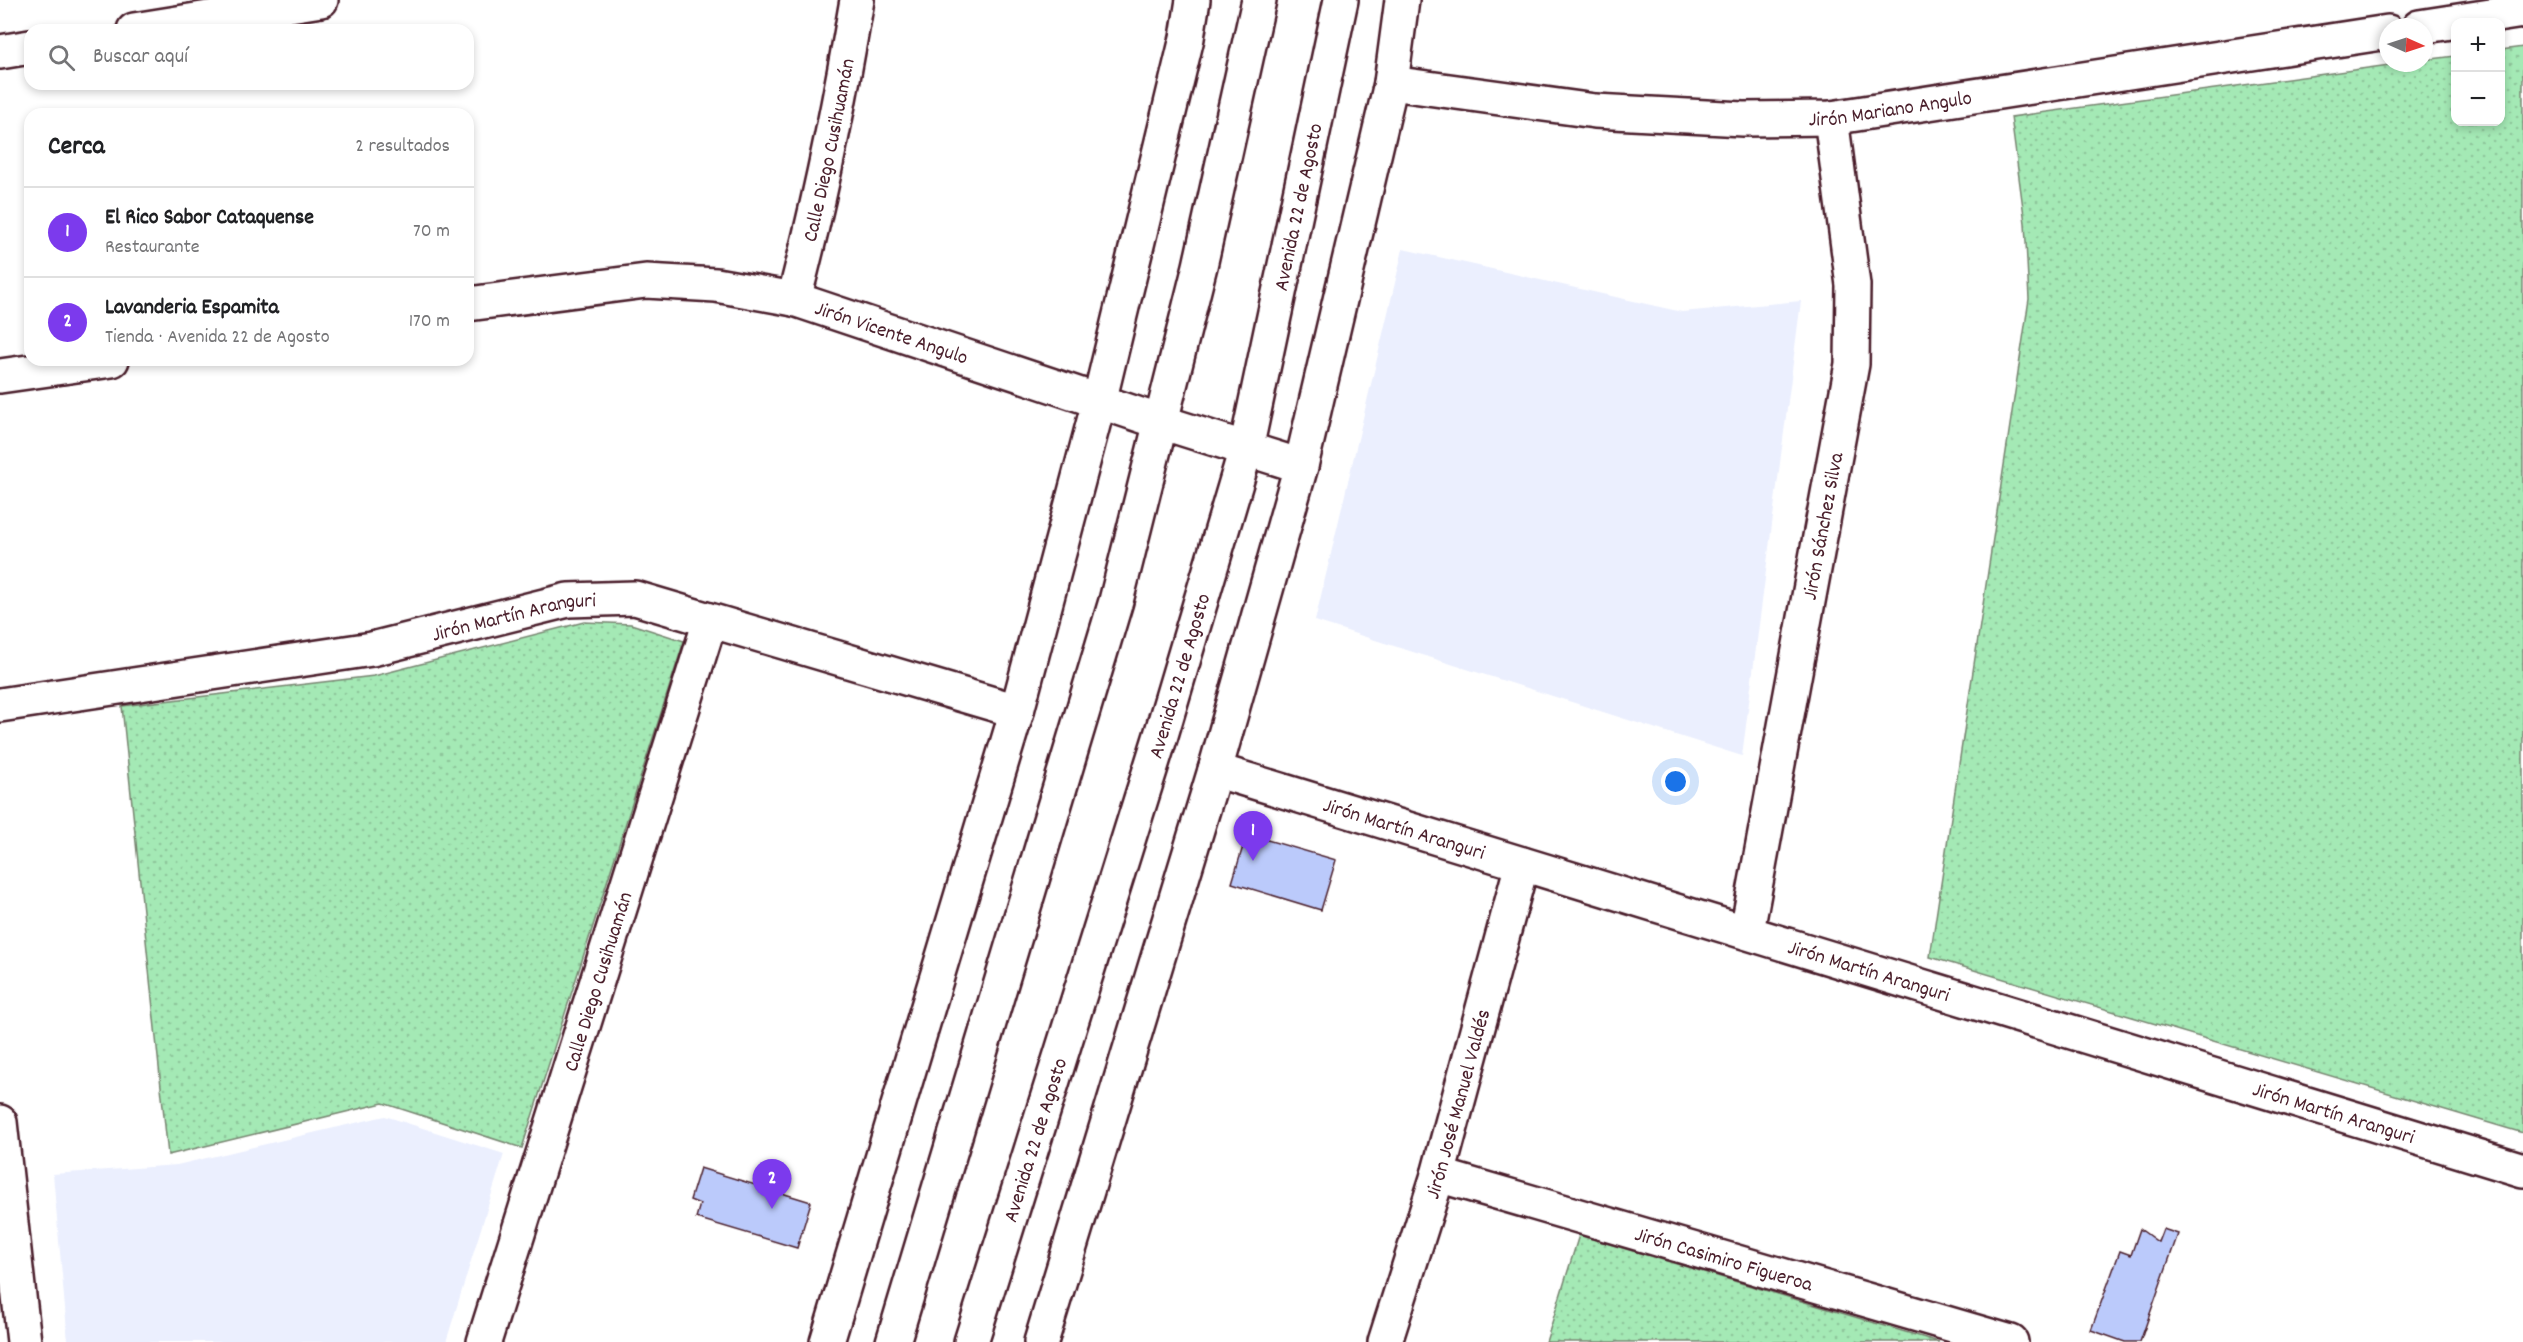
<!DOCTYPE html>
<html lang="es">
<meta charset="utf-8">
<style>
:root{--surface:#fff;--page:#f6f6f6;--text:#202124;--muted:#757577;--line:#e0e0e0;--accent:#7c3aed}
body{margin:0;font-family:Dekko,sans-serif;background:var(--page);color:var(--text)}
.controls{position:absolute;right:18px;top:18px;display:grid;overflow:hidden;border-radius:12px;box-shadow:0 3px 9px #0003}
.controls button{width:54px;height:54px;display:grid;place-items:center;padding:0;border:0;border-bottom:2px solid var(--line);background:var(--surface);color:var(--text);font:30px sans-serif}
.compass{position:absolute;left:2379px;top:18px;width:54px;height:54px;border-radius:50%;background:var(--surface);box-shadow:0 3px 9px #0003;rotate:93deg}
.you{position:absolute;left:1676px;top:782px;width:21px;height:21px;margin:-15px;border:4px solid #fff;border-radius:50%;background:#1a73e8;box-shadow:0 0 0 9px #1a73e833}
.badge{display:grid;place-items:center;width:39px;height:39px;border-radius:50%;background:var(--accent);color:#fff;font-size:20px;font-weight:700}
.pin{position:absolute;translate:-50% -50px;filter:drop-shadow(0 2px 3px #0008)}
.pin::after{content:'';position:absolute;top:32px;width:21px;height:18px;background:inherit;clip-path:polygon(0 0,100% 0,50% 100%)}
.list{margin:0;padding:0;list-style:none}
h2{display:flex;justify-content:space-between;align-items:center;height:78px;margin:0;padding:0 24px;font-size:26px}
h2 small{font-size:20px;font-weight:400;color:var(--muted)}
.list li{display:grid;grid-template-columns:39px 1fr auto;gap:18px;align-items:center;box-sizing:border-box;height:90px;padding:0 24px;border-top:2px solid var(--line)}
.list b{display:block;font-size:22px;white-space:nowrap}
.list p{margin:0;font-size:20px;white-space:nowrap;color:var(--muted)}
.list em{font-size:20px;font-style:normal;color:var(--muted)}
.icon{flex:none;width:33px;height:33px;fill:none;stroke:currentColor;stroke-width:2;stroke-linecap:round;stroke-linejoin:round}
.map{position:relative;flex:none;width:2523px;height:1342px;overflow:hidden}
.search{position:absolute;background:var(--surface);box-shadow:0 3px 9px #0003;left:24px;top:24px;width:450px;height:66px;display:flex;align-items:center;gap:15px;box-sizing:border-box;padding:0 21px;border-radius:18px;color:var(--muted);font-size:22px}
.panel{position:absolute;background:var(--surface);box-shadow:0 3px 9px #0003;left:24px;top:108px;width:450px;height:258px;border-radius:18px}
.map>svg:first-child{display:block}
.built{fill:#ebeffe}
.park{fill:url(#park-dots);stroke:#778470;stroke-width:1.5}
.building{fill:#bbcafb;stroke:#4a1f2b;stroke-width:1.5}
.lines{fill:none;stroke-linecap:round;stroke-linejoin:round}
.minor-casing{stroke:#4a1f2b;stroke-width:38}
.tertiary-casing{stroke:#4a1f2b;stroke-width:38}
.secondary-casing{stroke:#4a1f2b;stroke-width:38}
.minor{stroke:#fff;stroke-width:33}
.tertiary{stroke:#fff;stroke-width:33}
.secondary{stroke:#fff;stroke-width:33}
.labels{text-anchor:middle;stroke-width:4.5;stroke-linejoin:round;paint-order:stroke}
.street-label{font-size:21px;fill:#4a1f2b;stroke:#fff}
</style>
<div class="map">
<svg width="2523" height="1342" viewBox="0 0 2523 1342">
<defs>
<pattern id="park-dots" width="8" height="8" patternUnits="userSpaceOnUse" patternTransform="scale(1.5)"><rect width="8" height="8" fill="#a4e9b5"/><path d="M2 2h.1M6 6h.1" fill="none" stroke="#8fc79c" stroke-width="1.8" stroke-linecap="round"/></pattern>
</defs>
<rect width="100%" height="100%" fill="#fff"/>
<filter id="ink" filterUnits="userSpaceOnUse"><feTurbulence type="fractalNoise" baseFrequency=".0167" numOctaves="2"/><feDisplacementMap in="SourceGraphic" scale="12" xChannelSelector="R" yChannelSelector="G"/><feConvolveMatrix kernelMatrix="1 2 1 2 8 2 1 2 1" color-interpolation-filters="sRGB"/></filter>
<g filter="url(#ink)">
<!-- built -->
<g class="built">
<path d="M 1403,249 L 1682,312 L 1801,301 L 1742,756 L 1315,621 Z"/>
<path d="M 385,1116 L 504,1154 L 446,1342 L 68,1342 L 53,1174 L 177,1165 Z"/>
</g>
<!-- park -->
<g class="park">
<path d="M 2523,47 L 2523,1133 L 1930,957 L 2029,299 L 2025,223 L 2011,117 L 2404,63 L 2424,63 L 2424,60 L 2455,56 L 2456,122 L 2500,122 L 2501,50 Z"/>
<path d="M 584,622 L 631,624 L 684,641 L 522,1148 L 383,1103 L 168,1155 L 122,706 L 374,676 Z"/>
<path d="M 1579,1235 L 1939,1342 L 1546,1342 Z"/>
</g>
<!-- building -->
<g class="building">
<path d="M 1257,837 L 1336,860 L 1321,910 L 1232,883 L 1244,843 Z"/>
<path d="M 700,1168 L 811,1202 L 797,1248 L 696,1218 L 700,1204 L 690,1200 Z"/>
<path d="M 2140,1229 L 2158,1242 L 2163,1229 L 2178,1234 L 2140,1342 L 2125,1342 L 2091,1330 L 2120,1251 L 2131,1255 Z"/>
</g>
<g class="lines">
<defs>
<g id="minor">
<path d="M 2419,27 L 2523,11"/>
<path d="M 134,30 L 321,0"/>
<path d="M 0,52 L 30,47"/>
<path id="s1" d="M 1391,83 L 1595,111 L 1743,119 L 1831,118 L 2388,32"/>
<path id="s2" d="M 794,299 C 820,200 840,101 857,0"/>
<path id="s3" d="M 468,304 L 646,281 L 716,285 L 794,299 L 1161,422 L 1301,466"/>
<path d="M 0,376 L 112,360"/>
<path id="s4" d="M 0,705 L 372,649 L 568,600 L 635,598 L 1017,711"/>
<path id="s5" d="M 1215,770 L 2523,1170"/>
<path id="s6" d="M 1747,931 L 1852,364 L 1853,285 L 1831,118"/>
<path d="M 0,1122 L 24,1342"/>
<path id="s7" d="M 1438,1175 L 2011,1342"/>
<path id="s8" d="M 484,1342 L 710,621"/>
<path id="s9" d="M 1385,1342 L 1438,1175 L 1522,864"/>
</g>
<g id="tertiary">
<path d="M 827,1342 L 1017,711 L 1099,402 L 1187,38 L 1193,0"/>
<path d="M 1041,1342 L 1215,770 L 1301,466 L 1391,83 L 1402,0"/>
</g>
<g id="secondary">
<path d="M 893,1342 L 1116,601 L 1200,266 L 1259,0"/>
<path id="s10" d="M 971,1342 L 1161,735 L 1246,449 L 1341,0"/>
</g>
</defs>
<!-- minor casing -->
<use href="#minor" class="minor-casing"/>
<!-- tertiary casing -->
<use href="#tertiary" class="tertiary-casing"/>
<!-- secondary casing -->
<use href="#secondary" class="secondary-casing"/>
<!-- minor -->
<use href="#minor" class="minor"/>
<!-- tertiary -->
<use href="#tertiary" class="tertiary"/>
<!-- secondary -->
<use href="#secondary" class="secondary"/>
</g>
</g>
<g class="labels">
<!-- street labels -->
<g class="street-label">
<text dy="7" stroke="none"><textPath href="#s1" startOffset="502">Jirón Mariano Angulo</textPath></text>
<text dy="7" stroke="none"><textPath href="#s2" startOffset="153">Calle Diego Cusihuamán</textPath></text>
<text dy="7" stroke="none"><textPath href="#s10" startOffset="1182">Avenida 22 de Agosto</textPath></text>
<text dy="7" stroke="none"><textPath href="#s3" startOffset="432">Jirón Vicente Angulo</textPath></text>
<text dy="7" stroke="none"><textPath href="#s6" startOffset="412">Jirón Sánchez Silva</textPath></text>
<text dy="7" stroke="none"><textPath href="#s4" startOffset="522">Jirón Martín Aranguri</textPath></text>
<text dy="7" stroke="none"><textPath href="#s10" startOffset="698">Avenida 22 de Agosto</textPath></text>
<text dy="7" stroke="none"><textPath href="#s5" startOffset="198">Jirón Martín Aranguri</textPath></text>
<text dy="7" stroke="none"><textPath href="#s5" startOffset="684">Jirón Martín Aranguri</textPath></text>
<text dy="7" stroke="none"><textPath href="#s8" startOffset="378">Calle Diego Cusihuamán</textPath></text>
<text dy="7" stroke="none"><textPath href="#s9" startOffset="249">Jirón José Manuel Valdés</textPath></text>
<text dy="7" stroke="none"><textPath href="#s5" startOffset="1170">Jirón Martín Aranguri</textPath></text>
<text dy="7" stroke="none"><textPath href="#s10" startOffset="212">Avenida 22 de Agosto</textPath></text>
<text dy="7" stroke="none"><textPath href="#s7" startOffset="298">Jirón Casimiro Figueroa</textPath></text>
</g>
</g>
</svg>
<div class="controls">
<button>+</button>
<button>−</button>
</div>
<svg class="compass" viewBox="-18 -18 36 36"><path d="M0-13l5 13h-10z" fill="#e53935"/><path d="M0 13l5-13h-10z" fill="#757577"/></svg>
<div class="you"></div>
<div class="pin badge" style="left:1253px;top:861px">1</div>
<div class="pin badge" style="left:772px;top:1209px">2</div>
<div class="search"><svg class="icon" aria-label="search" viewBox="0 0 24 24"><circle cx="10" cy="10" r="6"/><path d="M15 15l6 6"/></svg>Buscar aquí</div>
<section class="panel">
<h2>Cerca<small>2 resultados</small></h2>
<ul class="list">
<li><span class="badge">1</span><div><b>El Rico Sabor Cataquense</b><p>Restaurante</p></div><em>70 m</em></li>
<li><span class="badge">2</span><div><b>Lavanderia Espamita</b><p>Tienda · Avenida 22 de Agosto</p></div><em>170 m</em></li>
</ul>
</section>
</div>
